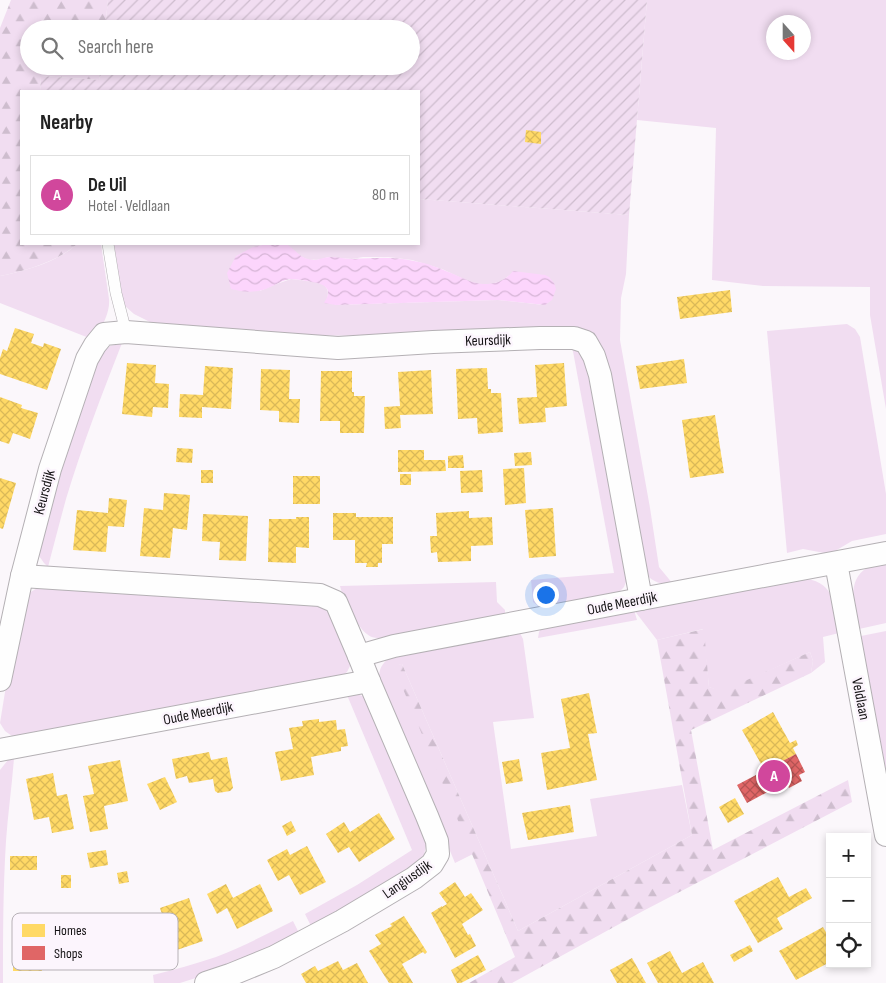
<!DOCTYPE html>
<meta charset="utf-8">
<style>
:root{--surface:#fff;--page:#f2f2f2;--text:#222;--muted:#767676;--line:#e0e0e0;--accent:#b45309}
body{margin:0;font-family:"Sofia Sans Condensed",sans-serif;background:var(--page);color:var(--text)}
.controls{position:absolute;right:15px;bottom:15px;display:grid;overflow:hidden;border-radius:0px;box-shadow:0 2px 8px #0003}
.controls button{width:45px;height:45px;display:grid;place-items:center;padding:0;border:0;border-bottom:1px solid var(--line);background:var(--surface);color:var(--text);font:25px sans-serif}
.compass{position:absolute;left:766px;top:15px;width:45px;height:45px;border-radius:50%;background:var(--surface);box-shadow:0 2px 8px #0003;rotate:159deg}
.you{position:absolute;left:545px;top:594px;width:18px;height:18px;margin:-12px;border:4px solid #fff;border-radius:50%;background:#1a73e8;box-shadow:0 0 0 8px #1a73e833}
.badge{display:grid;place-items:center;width:32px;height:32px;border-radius:50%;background:var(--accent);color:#fff;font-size:16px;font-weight:700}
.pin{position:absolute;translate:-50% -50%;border:2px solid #fff;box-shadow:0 1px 5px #0006}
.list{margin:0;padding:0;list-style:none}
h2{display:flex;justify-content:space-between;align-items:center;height:65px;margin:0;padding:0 20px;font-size:21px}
h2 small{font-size:16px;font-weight:400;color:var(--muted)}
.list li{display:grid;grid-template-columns:32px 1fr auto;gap:15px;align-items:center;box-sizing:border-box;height:80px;margin:0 10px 10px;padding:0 10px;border:1px solid var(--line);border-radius:0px}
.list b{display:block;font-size:19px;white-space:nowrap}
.list p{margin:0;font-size:16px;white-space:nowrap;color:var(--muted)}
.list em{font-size:16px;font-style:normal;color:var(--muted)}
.icon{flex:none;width:28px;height:28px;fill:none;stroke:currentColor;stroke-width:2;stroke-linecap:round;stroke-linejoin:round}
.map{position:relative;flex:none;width:886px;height:983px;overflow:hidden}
.search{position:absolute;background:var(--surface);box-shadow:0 2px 8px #0003;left:20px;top:20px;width:400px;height:55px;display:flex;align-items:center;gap:12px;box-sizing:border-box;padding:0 18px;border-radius:28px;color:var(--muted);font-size:19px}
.panel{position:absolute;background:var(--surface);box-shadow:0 2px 8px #0003;left:20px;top:90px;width:400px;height:155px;border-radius:0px}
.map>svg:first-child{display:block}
.grass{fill:#f1ddf1;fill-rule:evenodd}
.forest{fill:url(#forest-firs)}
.garden{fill:url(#garden-furrows)}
.water{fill:url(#water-waves)}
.homes{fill:url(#homes-cross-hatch)}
.shops{fill:url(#shops-cross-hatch)}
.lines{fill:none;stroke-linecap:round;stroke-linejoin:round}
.service-casing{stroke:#b4b0b4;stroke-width:12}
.minor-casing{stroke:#b4b0b4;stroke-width:24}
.service{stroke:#fefefe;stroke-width:11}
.minor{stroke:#fefefe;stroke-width:22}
.labels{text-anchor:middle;stroke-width:5;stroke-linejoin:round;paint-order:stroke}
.street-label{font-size:15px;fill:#151315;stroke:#fcf5fd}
.key{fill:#fcf5fd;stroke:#b7b1b7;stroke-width:1}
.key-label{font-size:14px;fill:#151315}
</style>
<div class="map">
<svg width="886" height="983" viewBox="0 0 886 983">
<defs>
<pattern id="forest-firs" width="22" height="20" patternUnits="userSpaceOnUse" patternTransform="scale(1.25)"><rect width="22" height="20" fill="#f1ddf1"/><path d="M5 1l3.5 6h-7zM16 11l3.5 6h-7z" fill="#cebdce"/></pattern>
<pattern id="garden-furrows" width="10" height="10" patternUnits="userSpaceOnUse" patternTransform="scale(1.25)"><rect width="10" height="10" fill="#f1ddf1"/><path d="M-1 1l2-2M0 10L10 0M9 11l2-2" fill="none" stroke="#cebdce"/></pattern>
<pattern id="water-waves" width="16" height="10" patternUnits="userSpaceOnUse" patternTransform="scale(1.25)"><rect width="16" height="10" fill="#fcd5fc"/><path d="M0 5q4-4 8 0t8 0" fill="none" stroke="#d7b6d7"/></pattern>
<pattern id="homes-cross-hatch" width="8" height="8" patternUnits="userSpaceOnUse" patternTransform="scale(1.25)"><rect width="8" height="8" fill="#ffd966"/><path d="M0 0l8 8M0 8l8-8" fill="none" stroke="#dab958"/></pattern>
<pattern id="shops-cross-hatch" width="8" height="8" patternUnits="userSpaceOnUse" patternTransform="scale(1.25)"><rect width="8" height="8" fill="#e06666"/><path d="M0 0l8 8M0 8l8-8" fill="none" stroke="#b45353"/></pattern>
</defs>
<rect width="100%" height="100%" fill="#fbf7fb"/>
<!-- grass -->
<g class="grass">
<path d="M 647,0 L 886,0 L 886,409 L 870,315 L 870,287 L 763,286 L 712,280 L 716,128 L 637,120 ZM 774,22 L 804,22 L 804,52 L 774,52 Z"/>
<path d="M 419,199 L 629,215 L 626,274 L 621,298 L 620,340 L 650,508 L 659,567 L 673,584 C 662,584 653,583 646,574 L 599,344 L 374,336 L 295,335 L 156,325 L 134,314 L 125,306 L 122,299 L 114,244 L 267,244 L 253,247 L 260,291 L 271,286 L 291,279 L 321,283 C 328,287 329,292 327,299 L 336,305 L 498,300 L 544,305 L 510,275 L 501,281 L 491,284 L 478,284 L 472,283 L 442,269 L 412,260 L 388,257 L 363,257 L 352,259 L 328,257 L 322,259 L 309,260 L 302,257 L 285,244 L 419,244 Z"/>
<path d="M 77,244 L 101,244 L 109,299 C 110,309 105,322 99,330 C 96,333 92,335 89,338 L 0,303 L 0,276 C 25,271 58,262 77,244 Z"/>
<path d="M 847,324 L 855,329 L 860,337 L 886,494 L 886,534 L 852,541 L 830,554 L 803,549 L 787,553 L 767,331 Z"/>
<path d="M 122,343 C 102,394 82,446 66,499 C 60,521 54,544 48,567 L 44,563 L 37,553 L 84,390 L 103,352 L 110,346 Z"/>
<path d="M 572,346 L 585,355 L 627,579 L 624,587 L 619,592 L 542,609 L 533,602 L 531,580 L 614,573 Z"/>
<path d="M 886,563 L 886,623 L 859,629 C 855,609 845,581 867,568 C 873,565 880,564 886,563 Z"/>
<path d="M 806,579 C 836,582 835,610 839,633 L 823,637 L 825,662 L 811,673 L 813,661 L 810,652 L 722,692 L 709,687 L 703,629 L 657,640 L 634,610 L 637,620 L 538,638 L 539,632 L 542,627 Z"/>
<path d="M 496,582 L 497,602 L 505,610 L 505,615 L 381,638 C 376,638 371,638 367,634 C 357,627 343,599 340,586 Z"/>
<path d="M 39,587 L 320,603 L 328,608 L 351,664 L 347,672 L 339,679 L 12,736 L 5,731 L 0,723 L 10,661 L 29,593 Z"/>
<path d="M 519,631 L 523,639 L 534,718 L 493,722 L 511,849 L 597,836 L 590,799 L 682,785 L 692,835 L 518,931 L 402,664 L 394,666 L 473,854 L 455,863 L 379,679 C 379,668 382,664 390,657 Z"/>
<path d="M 886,631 L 886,771 L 861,636 Z"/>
<path d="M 357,694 L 365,697 L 372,703 L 426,845 L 424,855 L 419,863 L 312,928 L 305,914 L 357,885 L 412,850 L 347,695 Z"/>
<path d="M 14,758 C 12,785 8,813 6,841 C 3,889 3,936 3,983 L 0,983 L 0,770 L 8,760 Z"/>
<path d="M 293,921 L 300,935 L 221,970 L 180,983 L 154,983 L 153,975 C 174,970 195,964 216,957 C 242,947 267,934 293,921 Z"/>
</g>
<!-- forest -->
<g class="forest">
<path d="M 11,0 L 108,0 L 105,29 L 29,29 L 29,66 L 101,66 L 99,80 L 41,76 L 40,91 L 21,91 L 21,244 L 77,244 C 59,261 25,271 0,276 L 0,28 Z"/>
<path d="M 704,629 L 709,687 L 722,691 L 810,652 L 813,661 L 811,673 L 691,730 L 713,850 L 848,780 L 852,802 L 643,911 L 512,983 L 469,983 L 515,957 L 393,665 L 402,664 L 518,931 L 692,835 L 657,640 Z"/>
</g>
<!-- garden -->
<path class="garden" d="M 108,0 L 647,0 L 629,215 L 419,199 L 419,91 L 40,91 L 41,76 L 99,80 L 101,66 L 411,66 L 411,29 L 105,29 Z"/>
<!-- water -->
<path class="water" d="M 267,244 C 272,244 281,242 286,244 C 294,248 299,257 308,259 C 317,262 322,257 330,257 C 338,257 346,259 353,259 C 374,258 394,256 414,261 C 427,263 439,268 451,273 C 468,280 478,288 498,282 C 504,280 509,276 513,271 L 545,275 L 549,277 L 554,283 L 556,289 L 552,300 L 545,305 L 498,300 L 336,305 L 324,303 C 336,285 319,283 306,281 C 301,280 295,279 290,279 C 279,281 268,290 258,291 C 248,293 240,291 231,289 L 227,273 L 236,256 L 253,247 Z"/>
<!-- homes -->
<g class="homes">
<path d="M 526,130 L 541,132 L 541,144 L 525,142 Z"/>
<path d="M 730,290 L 732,312 L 680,319 L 677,297 Z"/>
<path d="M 15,328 L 34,334 L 31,343 L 43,347 L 44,343 L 61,349 L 47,390 L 0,374 L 0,358 L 3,349 L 7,351 Z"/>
<path d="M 684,359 L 687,383 L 640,389 L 636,366 Z"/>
<path d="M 127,363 L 156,365 L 155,383 L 169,384 L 168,408 L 153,407 L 152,417 L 122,414 Z"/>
<path d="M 564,363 L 567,406 L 545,408 L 546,422 L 519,424 L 517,398 L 537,397 L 535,365 Z"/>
<path d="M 205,366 L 233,368 L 231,409 L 202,407 L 202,418 L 179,417 L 180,394 L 203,395 Z"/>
<path d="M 487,368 L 488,389 L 491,389 L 491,393 L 501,393 L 503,432 L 478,434 L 477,418 L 458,419 L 456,369 Z"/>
<path d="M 261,369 L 290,370 L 289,399 L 300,399 L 299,423 L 279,422 L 279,411 L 260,410 Z"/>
<path d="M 431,370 L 433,414 L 400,415 L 401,428 L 385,429 L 384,407 L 400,406 L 398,372 Z"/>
<path d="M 321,371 L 352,371 L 352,392 L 354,392 L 354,396 L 365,396 L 364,433 L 340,433 L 340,421 L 320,421 Z"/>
<path d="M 0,397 L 22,405 L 21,408 L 38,413 L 30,439 L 13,433 L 9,444 L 0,441 Z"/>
<path d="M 715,415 L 724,473 L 690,478 L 682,420 Z"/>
<path d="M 177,448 L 193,449 L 192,463 L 176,462 Z"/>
<path d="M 398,450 L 424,450 L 424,460 L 445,460 L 446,471 L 398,472 Z"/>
<path d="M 531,452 L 532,465 L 515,466 L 514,453 Z"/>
<path d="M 463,455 L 464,468 L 448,468 L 448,456 Z"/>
<path d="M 524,468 L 526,503 L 505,505 L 503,469 Z"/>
<rect x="201" y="470" width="12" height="13"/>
<path d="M 482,470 L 483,492 L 461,493 L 460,471 Z"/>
<rect x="400" y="474" width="11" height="11"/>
<rect x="293" y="476" width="27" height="28"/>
<path d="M 0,478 L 16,483 L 3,529 L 0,528 Z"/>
<path d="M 164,493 L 190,495 L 187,530 L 173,528 L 170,558 L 140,556 L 144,508 L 163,510 Z"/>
<path d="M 109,498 L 127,500 L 124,527 L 108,526 L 106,552 L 73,550 L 77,510 L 108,513 Z"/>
<path d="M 553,508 L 556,556 L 529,558 L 525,510 Z"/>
<path d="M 469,511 L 469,518 L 492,517 L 493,545 L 471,546 L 471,561 L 438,562 L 437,552 L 431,553 L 430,536 L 437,536 L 436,513 Z"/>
<path d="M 333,513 L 356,513 L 356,517 L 393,517 L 393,544 L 382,544 L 382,563 L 378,563 L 378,567 L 366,567 L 367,563 L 355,563 L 355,540 L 333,540 Z"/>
<path d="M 203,514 L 248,516 L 246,561 L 219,560 L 220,542 L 202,541 Z"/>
<path d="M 296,517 L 309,517 L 309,548 L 296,547 L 296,563 L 268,562 L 269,519 L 296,519 Z"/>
<path d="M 589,693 L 597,733 L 588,734 L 597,780 L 547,790 L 541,753 L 570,748 L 561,699 Z"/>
<path d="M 773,712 L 790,743 L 796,740 L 798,745 L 793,748 L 796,754 L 765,771 L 742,730 Z"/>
<path d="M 319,719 L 319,722 L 336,720 L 337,730 L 345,729 L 348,746 L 341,747 L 341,751 L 311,757 L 314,775 L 281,781 L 275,752 L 293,749 L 289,728 L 303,726 L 302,721 Z"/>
<path d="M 209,752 L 211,760 L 227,757 L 233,788 L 230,791 L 218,793 L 215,791 L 213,779 L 189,783 L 187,776 L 176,779 L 172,759 Z"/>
<path d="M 519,759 L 523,781 L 506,784 L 502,762 Z"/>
<path d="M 120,760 L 128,801 L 104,806 L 108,829 L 90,832 L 83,796 L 94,794 L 88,766 Z"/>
<path d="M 53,773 L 57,796 L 67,794 L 74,829 L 52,833 L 49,817 L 34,820 L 26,779 Z"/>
<path d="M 165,777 L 177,802 L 160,810 L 147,784 Z"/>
<path d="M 735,798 L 744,814 L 728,823 L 719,807 Z"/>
<path d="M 570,805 L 574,832 L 528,840 L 522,813 Z"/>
<path d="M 379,813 L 395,839 L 359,862 L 349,847 L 338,853 L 326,834 L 344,822 L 350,832 Z"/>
<path d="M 291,821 L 296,831 L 287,836 L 282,826 Z"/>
<path d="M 307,846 L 326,882 L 300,895 L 289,875 L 278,881 L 267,860 L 287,849 L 290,855 Z"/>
<path d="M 106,850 L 108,865 L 90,868 L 87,853 Z"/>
<rect x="10" y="856" width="27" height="14"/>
<path d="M 127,871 L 129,882 L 119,884 L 117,873 Z"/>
<rect x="61" y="875" width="10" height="13"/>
<path d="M 778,877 L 789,897 L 806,888 L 812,898 L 777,918 L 783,929 L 758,943 L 734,901 Z"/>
<path d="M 455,882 L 465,897 L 471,893 L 483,910 L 462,924 L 468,935 L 470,934 L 476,946 L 455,958 L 431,913 L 442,906 L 442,907 L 447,904 L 439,893 Z"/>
<path d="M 226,884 L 233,898 L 260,884 L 273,911 L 237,929 L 227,908 L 217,914 L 207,894 Z"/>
<path d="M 189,898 L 203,941 L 174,951 L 160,908 Z"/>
<path d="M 404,916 L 427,952 L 425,954 L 423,952 L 402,964 L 413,983 L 389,983 L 369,951 L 381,944 L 375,935 L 392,926 L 390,924 Z"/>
<path d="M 14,924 L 43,924 L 42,929 L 63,929 L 63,956 L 42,955 L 42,971 L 13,971 Z"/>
<path d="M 823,927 L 827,934 L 830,932 L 830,962 L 796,980 L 779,951 Z"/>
<path d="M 750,945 L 753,951 L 734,962 L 730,955 Z"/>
<path d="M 670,951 L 682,973 L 703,962 L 714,983 L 658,983 L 647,963 Z"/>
<path d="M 478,955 L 486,970 L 461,983 L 457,983 L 451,970 Z"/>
<path d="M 632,958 L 646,983 L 617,983 L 610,970 Z"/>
<path d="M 338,961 L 343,970 L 357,963 L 368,983 L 306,983 L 301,974 L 315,966 L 318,971 Z"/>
</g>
<!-- shops -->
<path class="shops" d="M 796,754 L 805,772 L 799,775 L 802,781 L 789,788 L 786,782 L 747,803 L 737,785 Z"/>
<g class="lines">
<defs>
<path id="service" d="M 108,244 L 116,293 L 126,332"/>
<g id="minor">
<path d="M 836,563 L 886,835"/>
<path d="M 22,576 L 320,595 L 336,602 L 359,656"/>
<path d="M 0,680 L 22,576 L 50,469 L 87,359 L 95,345 L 104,334 L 126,332 L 338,348 L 433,342 L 540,338 L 574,338 L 586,342 L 594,356 L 600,375 L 641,599"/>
<path d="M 0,750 L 369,681 L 359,656 L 394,646 L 641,599 L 886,553"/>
<path d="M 206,983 L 230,975 L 274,957 L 342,921 L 414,878 L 432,864 L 438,854 L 437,841 L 427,816 L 369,681"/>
</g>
</defs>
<!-- service casing -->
<use href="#service" class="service-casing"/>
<!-- minor casing -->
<use href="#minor" class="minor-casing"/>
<!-- service -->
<use href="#service" class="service"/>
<!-- minor -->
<use href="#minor" class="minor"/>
</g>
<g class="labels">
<!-- street labels -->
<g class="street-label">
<text transform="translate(488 340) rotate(-2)" y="5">Keursdijk</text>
<text transform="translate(44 492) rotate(-75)" y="5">Keursdijk</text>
<text transform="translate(622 603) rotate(-11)" y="5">Oude Meerdijk</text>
<text transform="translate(861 699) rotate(79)" y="5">Veldlaan</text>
<text transform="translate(198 713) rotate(-11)" y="5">Oude Meerdijk</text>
<text transform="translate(407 879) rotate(-35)" y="5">Langiusdijk</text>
</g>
</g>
<!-- legend -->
<rect x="12" y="913" width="166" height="57" rx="8" class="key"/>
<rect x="22" y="924" width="23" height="13" fill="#ffd966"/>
<rect x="22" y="946" width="23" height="14" fill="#e06666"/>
<g class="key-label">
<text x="54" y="935">Homes</text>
<text x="54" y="958">Shops</text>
</g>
</svg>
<div class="controls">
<button>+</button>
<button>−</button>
<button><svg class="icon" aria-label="locate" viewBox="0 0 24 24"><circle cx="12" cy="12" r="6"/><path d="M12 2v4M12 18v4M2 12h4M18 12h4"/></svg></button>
</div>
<svg class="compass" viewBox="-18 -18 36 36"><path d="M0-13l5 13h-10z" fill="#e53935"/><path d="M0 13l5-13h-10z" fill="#767676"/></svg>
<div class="you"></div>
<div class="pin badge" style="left:774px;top:776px;background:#d1479c">A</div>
<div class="search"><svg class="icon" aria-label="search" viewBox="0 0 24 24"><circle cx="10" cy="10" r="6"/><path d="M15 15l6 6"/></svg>Search here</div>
<section class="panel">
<h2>Nearby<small></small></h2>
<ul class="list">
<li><span class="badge" style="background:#d1479c">A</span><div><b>De Uil</b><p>Hotel · Veldlaan</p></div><em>80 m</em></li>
</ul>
</section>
</div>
